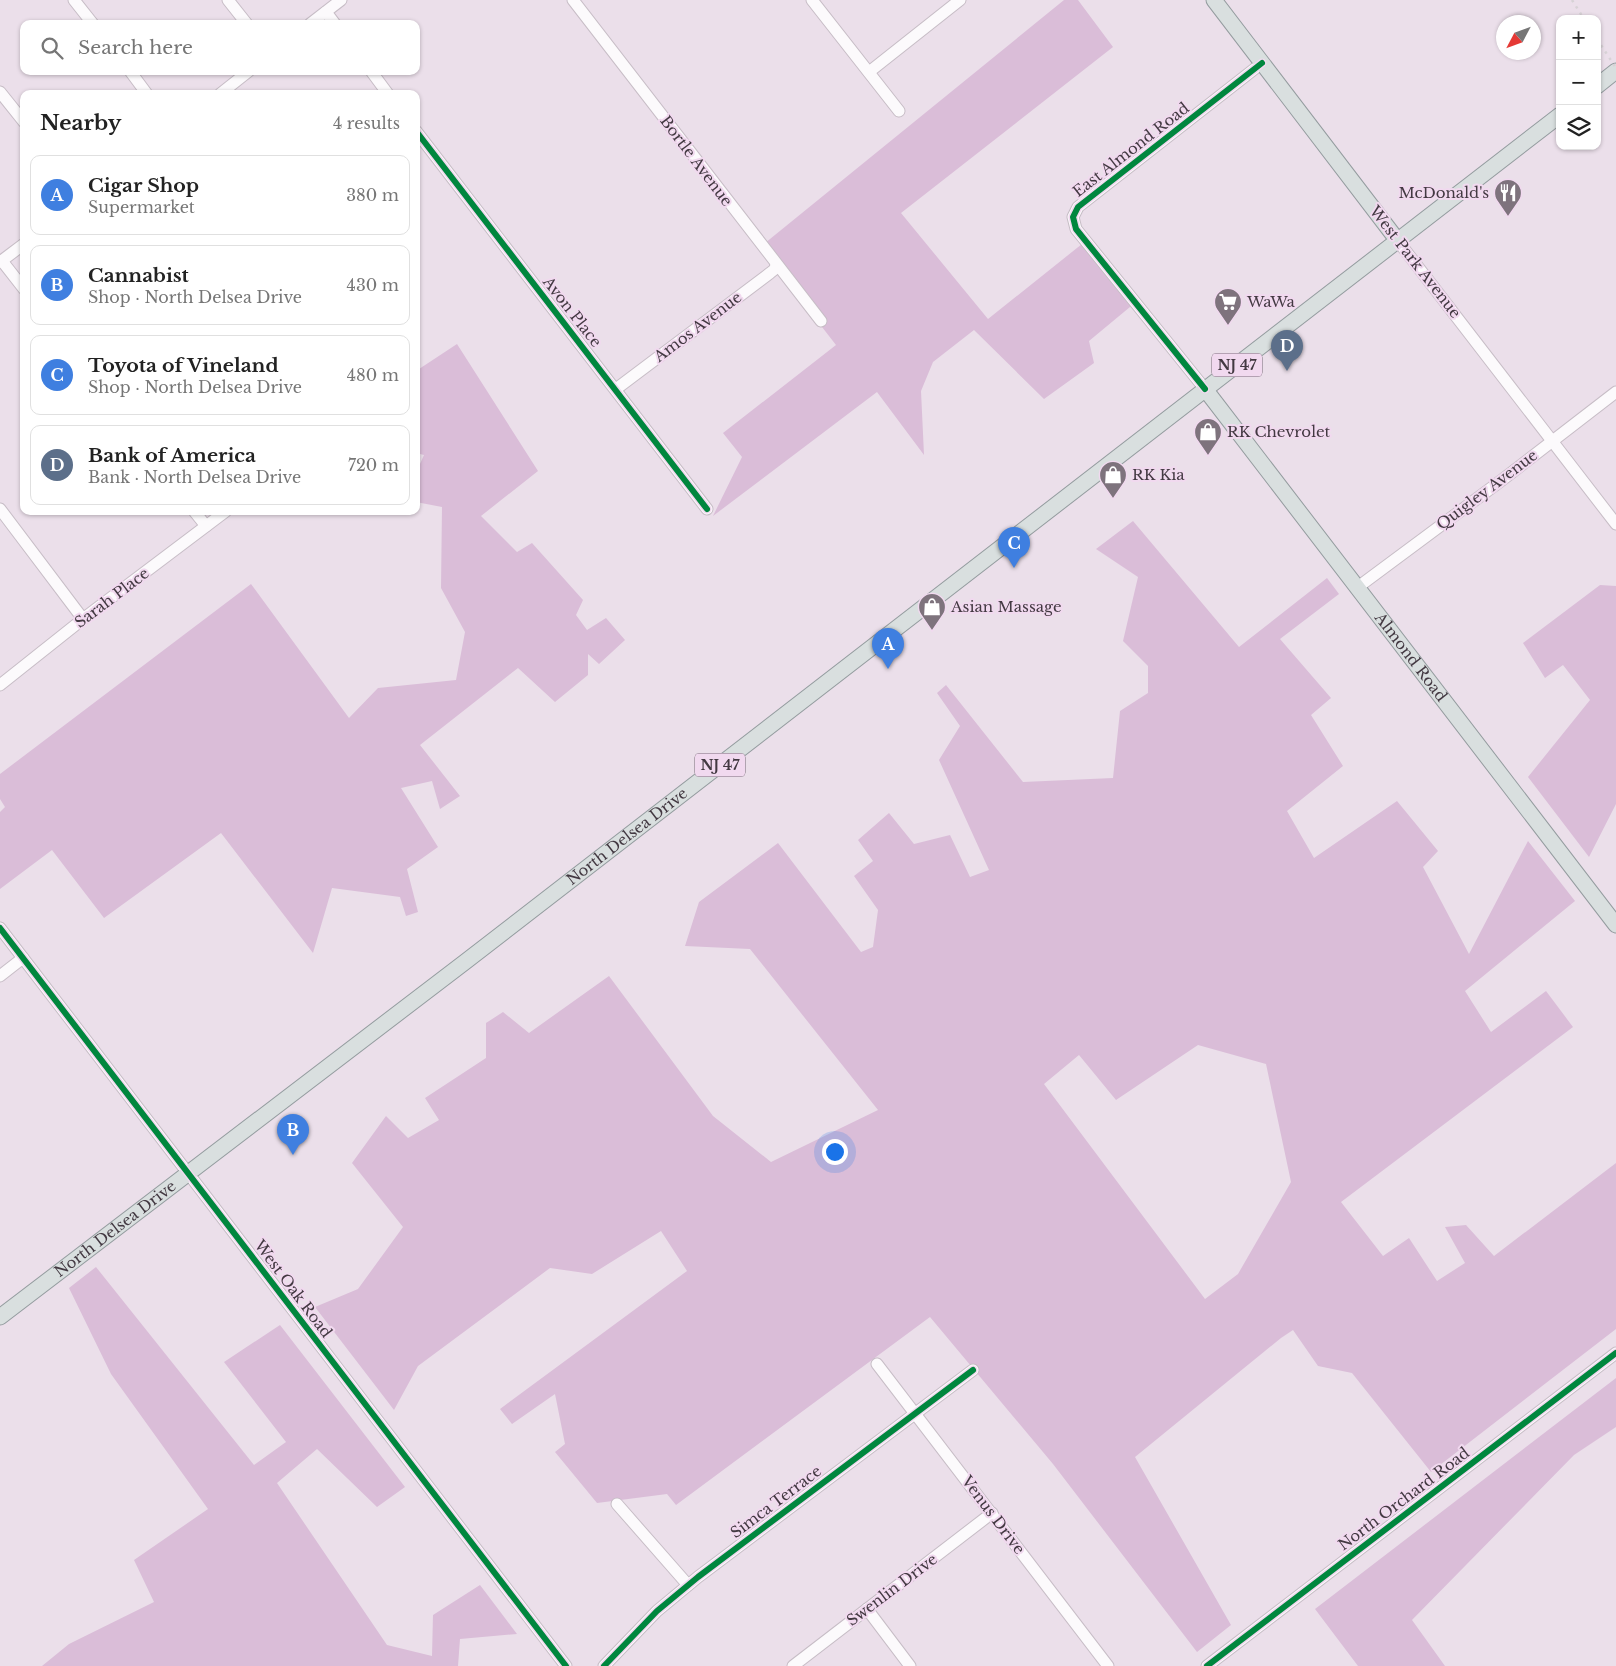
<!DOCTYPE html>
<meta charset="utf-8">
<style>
:root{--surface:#fff;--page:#f6f6f6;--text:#222;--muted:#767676;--line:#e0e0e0;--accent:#7e737d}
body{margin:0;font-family:"Libre Baskerville",serif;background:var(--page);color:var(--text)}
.controls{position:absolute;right:15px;top:15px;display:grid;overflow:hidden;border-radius:10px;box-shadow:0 1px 4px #0004}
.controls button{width:45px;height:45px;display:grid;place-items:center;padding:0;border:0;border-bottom:1px solid var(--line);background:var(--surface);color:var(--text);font:25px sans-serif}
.compass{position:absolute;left:1496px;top:15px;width:45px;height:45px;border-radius:50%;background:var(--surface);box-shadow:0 1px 4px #0004;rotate:229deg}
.you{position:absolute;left:834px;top:1151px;width:18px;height:18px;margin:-12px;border:4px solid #fff;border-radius:50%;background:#1a73e8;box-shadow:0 0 0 8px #1a73e833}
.badge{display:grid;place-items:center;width:32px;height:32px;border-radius:50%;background:var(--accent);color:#fff;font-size:16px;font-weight:700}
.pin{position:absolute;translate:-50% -41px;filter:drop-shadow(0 1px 2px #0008)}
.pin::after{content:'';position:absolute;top:26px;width:18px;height:15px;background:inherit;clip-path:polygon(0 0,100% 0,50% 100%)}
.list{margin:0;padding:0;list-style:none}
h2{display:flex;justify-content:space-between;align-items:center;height:65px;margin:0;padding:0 20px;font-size:21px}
h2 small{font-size:16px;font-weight:400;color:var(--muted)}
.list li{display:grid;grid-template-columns:32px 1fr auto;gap:15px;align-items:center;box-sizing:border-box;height:80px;margin:0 10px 10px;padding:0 10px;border:1px solid var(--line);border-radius:10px}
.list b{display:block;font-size:19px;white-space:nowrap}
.list p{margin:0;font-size:16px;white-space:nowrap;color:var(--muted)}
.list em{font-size:16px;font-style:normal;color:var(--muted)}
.icon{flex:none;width:28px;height:28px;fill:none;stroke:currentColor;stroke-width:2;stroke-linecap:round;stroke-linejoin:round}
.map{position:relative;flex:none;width:1616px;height:1666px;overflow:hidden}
.search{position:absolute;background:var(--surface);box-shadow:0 1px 4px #0004;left:20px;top:20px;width:400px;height:55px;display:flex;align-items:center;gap:12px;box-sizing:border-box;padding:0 18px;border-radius:10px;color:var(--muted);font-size:19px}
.panel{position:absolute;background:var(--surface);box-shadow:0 1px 4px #0004;left:20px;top:90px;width:400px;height:425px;border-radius:10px}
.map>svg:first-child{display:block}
.green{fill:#dabdd8;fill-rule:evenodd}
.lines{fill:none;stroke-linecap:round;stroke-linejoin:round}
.minor-casing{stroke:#c7bdc6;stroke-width:13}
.major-casing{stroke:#949c9f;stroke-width:17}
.minor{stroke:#fcfafc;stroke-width:11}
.major{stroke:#d9dfdf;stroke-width:15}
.rail{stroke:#d7d2d6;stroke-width:2.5;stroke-dasharray:2.5 5;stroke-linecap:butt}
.cycleway-casing{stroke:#f1d9ef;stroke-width:9}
.cycleway{stroke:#00873e;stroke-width:6}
.labels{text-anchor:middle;stroke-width:4;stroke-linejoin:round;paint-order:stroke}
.shield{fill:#f1d9ef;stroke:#776976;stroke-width:1}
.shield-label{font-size:14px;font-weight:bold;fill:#433942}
.street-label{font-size:15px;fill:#433942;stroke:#f1d9ef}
.poi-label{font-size:15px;fill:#433942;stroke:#f1d9ef;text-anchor:start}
</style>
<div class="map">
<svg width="1616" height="1666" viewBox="0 0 1616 1666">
<rect width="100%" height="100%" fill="#ebdfea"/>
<!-- green -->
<g class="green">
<path d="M 1064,0 L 1078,0 L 1113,47 L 901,213 L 988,319 L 1087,240 L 1136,302 L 1089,341 L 1094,363 L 1044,399 L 974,330 L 933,362 L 921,391 L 924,455 L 877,392 L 713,516 L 742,457 L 723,433 L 836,345 L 760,247 Z"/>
<path d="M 457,344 L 538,471 L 481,516 L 517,552 L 532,543 L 583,600 L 576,615 L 587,630 L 606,618 L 625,640 L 599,664 L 588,654 L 588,675 L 555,702 L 518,668 L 420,745 L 460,796 L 440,809 L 432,781 L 401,788 L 438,847 L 407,869 L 418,912 L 406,916 L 400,897 L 332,888 L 313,953 L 221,833 L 104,918 L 52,850 L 0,889 L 0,812 L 5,807 L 0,799 L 0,774 L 251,584 L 349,718 L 378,688 L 456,680 L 465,632 L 441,588 L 442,507 L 416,502 L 416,473 L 424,455 L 416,453 L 416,371 Z"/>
<path d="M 1133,521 L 1239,647 L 1327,578 L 1339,594 L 1280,639 L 1331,698 L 1311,715 L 1343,766 L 1287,811 L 1314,858 L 1397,801 L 1438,851 L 1423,867 L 1469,954 L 1528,841 L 1575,901 L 1465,991 L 1491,1032 L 1546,991 L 1573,1027 L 1341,1202 L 1383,1256 L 1409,1238 L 1437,1281 L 1465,1263 L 1445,1227 L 1466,1225 L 1494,1256 L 1616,1163 L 1616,1329 L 1431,1472 L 1352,1373 L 1318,1366 L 1293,1330 L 1281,1338 L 1135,1457 L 1231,1625 L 1197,1652 L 1053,1464 L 930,1317 L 676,1505 L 667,1494 L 597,1503 L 555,1452 L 565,1444 L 555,1394 L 512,1424 L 500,1409 L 687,1271 L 661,1231 L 592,1274 L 550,1268 L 418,1366 L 394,1410 L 315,1307 L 358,1289 L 403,1227 L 352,1163 L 386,1116 L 408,1138 L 439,1120 L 425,1098 L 486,1058 L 486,1023 L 503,1012 L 529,1033 L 609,976 L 713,1116 L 771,1162 L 878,1110 L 750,949 L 685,946 L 699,902 L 778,843 L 861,952 L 873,947 L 878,910 L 854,876 L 873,861 L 858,840 L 889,813 L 914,844 L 950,835 L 970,877 L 989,870 L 939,760 L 960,726 L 937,693 L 946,685 L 1023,782 L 1113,778 L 1120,711 L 1148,693 L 1148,666 L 1123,641 L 1138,577 L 1096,549 ZM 1198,1045 L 1266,1064 L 1291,1182 L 1238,1274 L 1205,1299 L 1044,1084 L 1079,1055 L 1116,1100 Z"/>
<path d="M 1600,585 L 1616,586 L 1616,804 L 1589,857 L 1528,777 L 1590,700 L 1563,665 L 1545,678 L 1523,643 Z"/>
<path d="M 96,1267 L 254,1465 L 286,1442 L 224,1362 L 280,1325 L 405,1487 L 377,1507 L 317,1449 L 277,1483 L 387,1645 L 432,1656 L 433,1615 L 480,1585 L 517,1634 L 460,1639 L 458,1666 L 42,1666 L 69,1644 L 154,1602 L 134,1560 L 208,1509 L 111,1374 L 69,1288 Z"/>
<path d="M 1616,1378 L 1616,1427 L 1574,1455 L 1412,1620 L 1445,1666 L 1358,1666 L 1315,1609 Z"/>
</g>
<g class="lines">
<defs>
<g id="minor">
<path d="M 74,0 L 93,24"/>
<path d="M 228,0 L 247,24"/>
<path d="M 573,0 L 821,321"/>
<path d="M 812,0 L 899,111"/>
<path d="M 326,12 L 335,24"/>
<path d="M 310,24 L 341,0"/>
<path d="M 130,71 L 147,94"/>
<path d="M 371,71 L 388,94"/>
<path d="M 869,72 L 960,0"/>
<path d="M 0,92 L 24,122"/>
<path d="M 220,94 L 249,71"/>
<path d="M 416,131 L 707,509"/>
<path d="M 1398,241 L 1616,524"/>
<path d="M 2,261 L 24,289"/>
<path d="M 0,262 L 24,244"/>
<path d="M 616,389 L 770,273 L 775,269 L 776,264"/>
<path d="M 1205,389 L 1076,229 L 1073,217 L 1078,207 L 1262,63"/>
<path d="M 0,509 L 83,619"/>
<path d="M 194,511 L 206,526"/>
<path d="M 1358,587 L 1502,480 L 1616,392"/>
<path d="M 0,685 L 83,619 L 226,511"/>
<path d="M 0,928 L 566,1666"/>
<path d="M 0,976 L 23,958"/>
<path d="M 877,1364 L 1108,1666"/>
<path d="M 617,1504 L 688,1585"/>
<path d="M 867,1609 L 910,1666"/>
<path d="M 604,1666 L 657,1611 L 698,1577 L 973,1370"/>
<path d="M 793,1666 L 992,1513"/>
<path d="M 1207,1666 L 1616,1353"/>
</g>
<g id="major">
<path d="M 1214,0 L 1398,241"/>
<path d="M 1597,86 L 1616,71"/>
<path id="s1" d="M 1205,389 L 1616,925"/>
<path id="s2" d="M 0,1317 L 465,962 L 1560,115"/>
</g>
</defs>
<!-- minor casing -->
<use href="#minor" class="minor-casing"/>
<!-- major casing -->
<use href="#major" class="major-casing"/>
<!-- minor -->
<use href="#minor" class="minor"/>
<!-- major -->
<use href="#major" class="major"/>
<!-- rail -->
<g class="rail">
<path d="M 1572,0 L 1584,19"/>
<path d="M 1597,39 L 1616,68"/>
</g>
<defs>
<g id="cycleway">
<path d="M 416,131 L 707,509"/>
<path d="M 1205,389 L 1076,229 L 1073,217 L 1078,207 L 1262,63"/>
<path d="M 0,928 L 566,1666"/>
<path d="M 604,1666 L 657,1611 L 698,1577 L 973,1370"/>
<path d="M 1207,1666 L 1616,1353"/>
</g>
</defs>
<!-- cycleway casing -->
<use href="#cycleway" class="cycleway-casing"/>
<!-- cycleway -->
<use href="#cycleway" class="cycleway"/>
</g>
<!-- icons -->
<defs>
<symbol id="restaurant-pin" viewBox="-11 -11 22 30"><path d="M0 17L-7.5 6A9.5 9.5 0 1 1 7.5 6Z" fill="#7e737d" stroke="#f1d9ef"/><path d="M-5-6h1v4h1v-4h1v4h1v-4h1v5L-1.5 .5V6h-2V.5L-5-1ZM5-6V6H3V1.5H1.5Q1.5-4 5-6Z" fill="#fff"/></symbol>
<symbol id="supermarket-pin" viewBox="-11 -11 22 30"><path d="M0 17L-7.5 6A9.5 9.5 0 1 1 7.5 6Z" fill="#7e737d" stroke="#f1d9ef"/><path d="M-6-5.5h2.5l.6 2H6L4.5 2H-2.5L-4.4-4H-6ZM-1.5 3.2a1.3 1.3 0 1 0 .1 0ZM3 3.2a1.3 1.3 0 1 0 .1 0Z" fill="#fff"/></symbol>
<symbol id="shop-pin" viewBox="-11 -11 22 30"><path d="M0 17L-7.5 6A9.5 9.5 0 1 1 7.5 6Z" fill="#7e737d" stroke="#f1d9ef"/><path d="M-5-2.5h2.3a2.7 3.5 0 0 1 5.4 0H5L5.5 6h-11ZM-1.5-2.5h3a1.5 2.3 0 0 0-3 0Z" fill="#fff"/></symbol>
</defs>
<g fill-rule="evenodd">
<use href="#restaurant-pin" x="1492" y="177" width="32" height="43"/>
<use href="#supermarket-pin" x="1212" y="286" width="32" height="43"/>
<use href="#shop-pin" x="1192" y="416" width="32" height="43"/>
<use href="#shop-pin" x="1097" y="459" width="32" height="43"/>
<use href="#shop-pin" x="916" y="591" width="32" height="43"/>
</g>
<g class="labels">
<!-- shield labels -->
<g class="shield">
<rect x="1212" y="353.5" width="50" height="23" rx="4"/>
<rect x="695" y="753.5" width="50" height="23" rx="4"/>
</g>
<g class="shield-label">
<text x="1237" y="370">NJ 47</text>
<text x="720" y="770">NJ 47</text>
</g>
<!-- street labels -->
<g class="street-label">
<text transform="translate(1131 150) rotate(-38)" y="5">East Almond Road</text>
<text transform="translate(696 161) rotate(53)" y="5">Bortle Avenue</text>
<text transform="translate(1415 262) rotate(52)" y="5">West Park Avenue</text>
<text transform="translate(572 312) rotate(52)" y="5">Avon Place</text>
<text transform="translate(698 327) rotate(-37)" y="5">Amos Avenue</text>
<text transform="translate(1487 490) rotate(-37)" y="5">Quigley Avenue</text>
<text transform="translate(112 598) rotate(-37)" y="5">Sarah Place</text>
<text dy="5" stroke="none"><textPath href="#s1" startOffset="338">Almond Road</textPath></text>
<text dy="5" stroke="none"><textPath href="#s2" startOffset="790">North Delsea Drive</textPath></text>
<text dy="5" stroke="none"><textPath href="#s2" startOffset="145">North Delsea Drive</textPath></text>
<text transform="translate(293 1289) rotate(53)" y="5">West Oak Road</text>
<text transform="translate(1404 1499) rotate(-37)" y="5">North Orchard Road</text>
<text transform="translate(776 1502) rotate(-37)" y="5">Simca Terrace</text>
<text transform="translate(993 1515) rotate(53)" y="5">Venus Drive</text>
<text transform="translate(892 1590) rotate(-37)" y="5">Swenlin Drive</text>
</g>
<!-- poi labels -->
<g class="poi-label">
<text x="1489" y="198" text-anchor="end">McDonald's</text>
<text x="1247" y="307">WaWa</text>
<text x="1227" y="437">RK Chevrolet</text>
<text x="1132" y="480">RK Kia</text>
<text x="951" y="612">Asian Massage</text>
</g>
</g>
</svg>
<div class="controls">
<button>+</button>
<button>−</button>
<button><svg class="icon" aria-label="layers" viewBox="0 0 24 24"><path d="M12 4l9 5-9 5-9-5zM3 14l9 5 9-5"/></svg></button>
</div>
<svg class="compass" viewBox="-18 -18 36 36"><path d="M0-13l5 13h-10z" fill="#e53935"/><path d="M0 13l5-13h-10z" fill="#767676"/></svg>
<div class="you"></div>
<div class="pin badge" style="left:888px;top:669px;background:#3f7fe0">A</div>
<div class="pin badge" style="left:293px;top:1155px;background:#3f7fe0">B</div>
<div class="pin badge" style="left:1014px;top:568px;background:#3f7fe0">C</div>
<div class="pin badge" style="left:1287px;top:371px;background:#5c6f8a">D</div>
<div class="search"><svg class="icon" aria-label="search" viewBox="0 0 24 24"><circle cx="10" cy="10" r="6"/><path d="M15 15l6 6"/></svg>Search here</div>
<section class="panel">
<h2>Nearby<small>4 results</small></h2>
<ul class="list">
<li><span class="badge" style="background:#3f7fe0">A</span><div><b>Cigar Shop</b><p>Supermarket</p></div><em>380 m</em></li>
<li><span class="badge" style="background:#3f7fe0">B</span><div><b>Cannabist</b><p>Shop · North Delsea Drive</p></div><em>430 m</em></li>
<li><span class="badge" style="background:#3f7fe0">C</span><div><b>Toyota of Vineland</b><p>Shop · North Delsea Drive</p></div><em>480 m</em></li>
<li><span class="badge" style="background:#5c6f8a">D</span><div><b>Bank of America</b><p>Bank · North Delsea Drive</p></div><em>720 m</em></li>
</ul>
</section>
</div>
